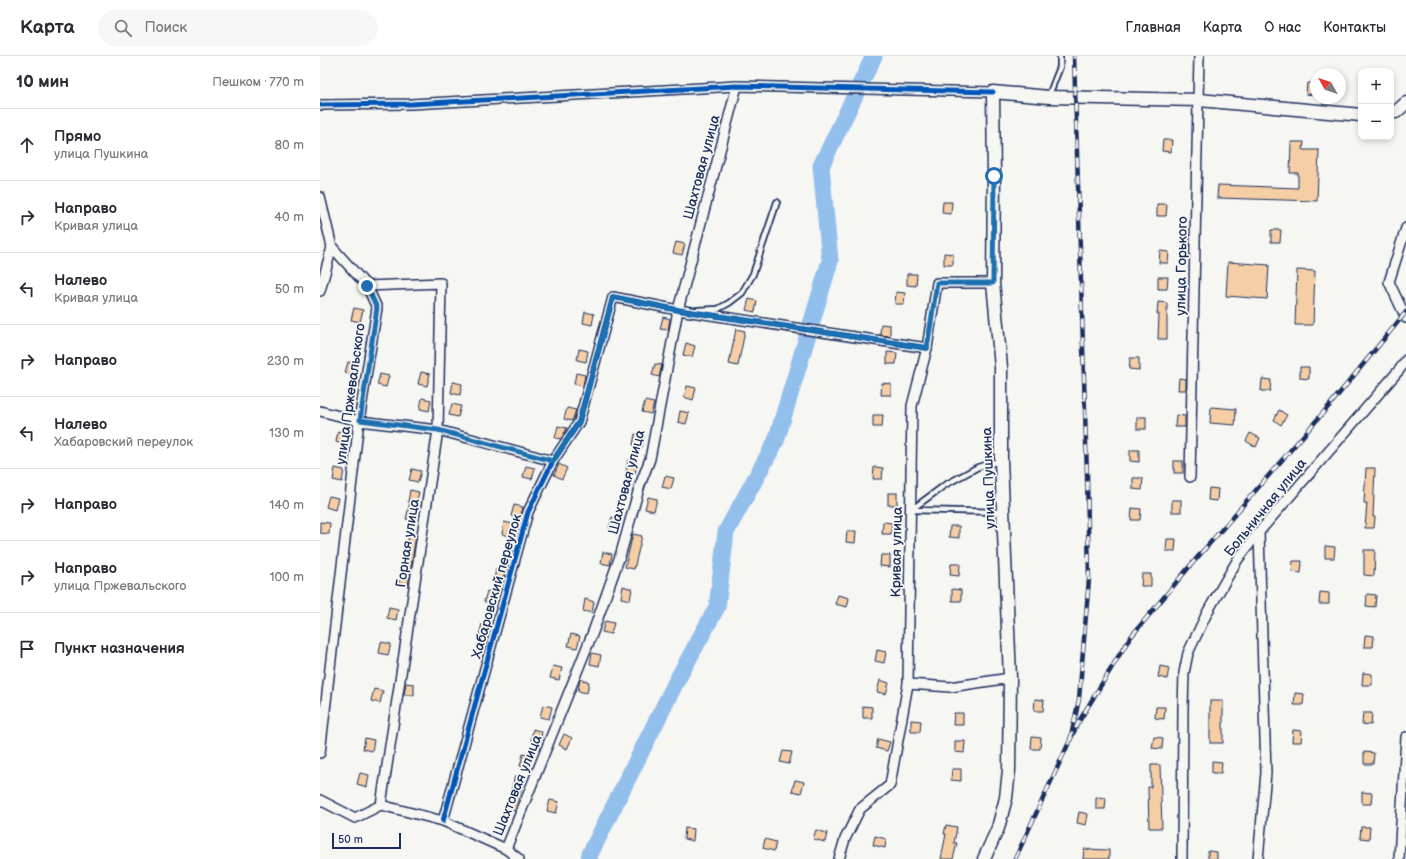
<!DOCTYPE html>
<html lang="ru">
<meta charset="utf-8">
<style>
:root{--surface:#fff;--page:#f7f7f7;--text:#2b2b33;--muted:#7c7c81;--line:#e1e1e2}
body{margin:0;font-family:"Balsamiq Sans",sans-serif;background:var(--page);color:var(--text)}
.controls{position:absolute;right:12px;top:12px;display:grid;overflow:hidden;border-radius:8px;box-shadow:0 2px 6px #0003}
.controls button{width:36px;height:36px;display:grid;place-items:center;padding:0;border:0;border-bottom:1px solid var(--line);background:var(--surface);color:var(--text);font:20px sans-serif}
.compass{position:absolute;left:990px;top:12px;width:36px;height:36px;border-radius:50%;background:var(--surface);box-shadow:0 2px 6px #0003;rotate:310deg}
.scale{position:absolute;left:12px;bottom:10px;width:69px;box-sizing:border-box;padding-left:4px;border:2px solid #1b2f5e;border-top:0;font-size:11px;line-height:14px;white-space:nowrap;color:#1b2f5e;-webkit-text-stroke:3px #f6f6f2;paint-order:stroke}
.stop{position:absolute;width:12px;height:12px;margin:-9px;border:3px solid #1f6fb2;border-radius:50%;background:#fff}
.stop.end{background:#1f6fb2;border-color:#fff;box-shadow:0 1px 4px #0008}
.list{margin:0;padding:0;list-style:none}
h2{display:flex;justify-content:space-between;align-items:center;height:52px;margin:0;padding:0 16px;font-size:17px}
h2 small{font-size:13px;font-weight:400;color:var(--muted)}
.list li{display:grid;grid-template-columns:26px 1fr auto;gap:12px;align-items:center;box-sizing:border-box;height:72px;padding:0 16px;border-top:1px solid var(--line)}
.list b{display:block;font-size:15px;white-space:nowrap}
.list p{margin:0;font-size:13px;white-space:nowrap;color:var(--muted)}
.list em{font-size:13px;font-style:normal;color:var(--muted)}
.icon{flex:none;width:22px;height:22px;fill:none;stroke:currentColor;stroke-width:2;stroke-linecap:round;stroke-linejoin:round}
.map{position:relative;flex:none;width:1086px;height:803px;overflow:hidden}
header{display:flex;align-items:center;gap:24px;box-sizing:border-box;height:56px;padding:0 20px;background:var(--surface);border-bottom:1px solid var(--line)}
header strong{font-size:19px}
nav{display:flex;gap:22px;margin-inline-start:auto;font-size:14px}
.search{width:280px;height:36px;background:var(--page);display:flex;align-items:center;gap:10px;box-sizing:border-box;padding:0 14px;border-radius:22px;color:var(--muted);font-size:15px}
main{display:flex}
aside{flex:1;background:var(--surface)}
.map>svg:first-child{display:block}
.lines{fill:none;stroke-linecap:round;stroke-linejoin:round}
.river{stroke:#93bfec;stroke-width:17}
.building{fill:#f5cea5;stroke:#1b2f5e}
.lane-casing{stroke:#1b2f5e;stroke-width:8}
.street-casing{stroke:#1b2f5e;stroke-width:12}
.secondary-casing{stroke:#1b2f5e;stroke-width:15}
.lane{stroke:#f6f6f2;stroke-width:4.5}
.street{stroke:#f6f6f2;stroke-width:9}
.secondary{stroke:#f6f6f2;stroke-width:12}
.rail-casing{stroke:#1b2f5e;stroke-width:4.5}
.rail{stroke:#f6f6f2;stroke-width:3;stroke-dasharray:9;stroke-linecap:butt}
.cycleway-casing{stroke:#f6f6f2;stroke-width:8}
.cycleway{stroke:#0057b8;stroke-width:5}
.route{stroke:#1f6fb2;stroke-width:5}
.labels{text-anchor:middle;stroke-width:3.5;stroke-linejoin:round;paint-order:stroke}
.street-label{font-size:14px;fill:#1b2f5e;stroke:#f6f6f2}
</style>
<header>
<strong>Карта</strong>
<div class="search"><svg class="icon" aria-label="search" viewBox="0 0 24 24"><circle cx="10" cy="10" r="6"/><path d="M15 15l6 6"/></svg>Поиск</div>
<nav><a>Главная</a><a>Карта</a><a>О нас</a><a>Контакты</a></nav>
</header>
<main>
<aside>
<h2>10 мин<small>Пешком · 770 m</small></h2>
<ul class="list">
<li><svg class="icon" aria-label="ahead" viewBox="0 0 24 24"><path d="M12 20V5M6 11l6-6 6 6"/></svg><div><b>Прямо</b><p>улица Пушкина</p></div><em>80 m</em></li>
<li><svg class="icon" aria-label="right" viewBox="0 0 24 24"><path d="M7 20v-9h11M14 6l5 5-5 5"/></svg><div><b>Направо</b><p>Кривая улица</p></div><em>40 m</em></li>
<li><svg class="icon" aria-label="left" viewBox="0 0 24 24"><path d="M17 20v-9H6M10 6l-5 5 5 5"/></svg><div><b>Налево</b><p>Кривая улица</p></div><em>50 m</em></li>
<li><svg class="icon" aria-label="right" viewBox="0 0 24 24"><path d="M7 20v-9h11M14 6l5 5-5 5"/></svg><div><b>Направо</b></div><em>230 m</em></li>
<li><svg class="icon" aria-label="left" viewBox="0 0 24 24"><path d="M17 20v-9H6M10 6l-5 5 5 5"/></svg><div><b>Налево</b><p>Хабаровский переулок</p></div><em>130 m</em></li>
<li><svg class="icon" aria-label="right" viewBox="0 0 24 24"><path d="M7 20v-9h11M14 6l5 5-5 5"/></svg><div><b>Направо</b></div><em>140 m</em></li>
<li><svg class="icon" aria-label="right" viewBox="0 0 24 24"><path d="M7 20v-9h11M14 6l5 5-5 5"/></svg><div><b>Направо</b><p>улица Пржевальского</p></div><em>100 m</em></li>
<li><svg class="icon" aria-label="arrive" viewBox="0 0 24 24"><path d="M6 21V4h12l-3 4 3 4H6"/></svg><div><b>Пункт назначения</b></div></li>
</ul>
</aside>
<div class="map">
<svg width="1086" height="803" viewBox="0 0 1086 803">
<rect width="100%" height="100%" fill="#f6f6f2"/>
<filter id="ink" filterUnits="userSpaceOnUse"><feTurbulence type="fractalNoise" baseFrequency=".025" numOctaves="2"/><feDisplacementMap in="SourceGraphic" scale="8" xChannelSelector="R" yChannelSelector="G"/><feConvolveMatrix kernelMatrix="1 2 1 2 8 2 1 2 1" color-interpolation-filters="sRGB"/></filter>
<g filter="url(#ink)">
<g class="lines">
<!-- river -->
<path class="river" d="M 269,803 L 270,798 L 356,626 L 397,551 L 406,476 L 456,385 L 510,205 L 501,110 L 554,0"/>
</g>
<!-- building -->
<g class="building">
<path d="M 987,27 L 996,27 L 995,39 L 986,38 Z"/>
<path d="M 843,84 L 852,84 L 851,96 L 842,95 Z"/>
<path d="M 971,86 L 984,86 L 983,94 L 999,94 L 997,145 L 897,142 L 898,129 L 978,132 L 978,117 L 970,117 Z"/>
<path d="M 623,146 L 632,146 L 631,158 L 622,157 Z"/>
<path d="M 837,148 L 847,148 L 846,160 L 837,160 Z"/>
<path d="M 951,174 L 961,174 L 960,186 L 951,186 Z"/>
<path d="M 356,186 L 365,188 L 362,199 L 353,197 Z"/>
<path d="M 840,195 L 849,196 L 848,207 L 839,207 Z"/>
<path d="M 624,197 L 633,198 L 633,209 L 624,209 Z"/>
<path d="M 908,206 L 949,209 L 947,243 L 906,240 Z"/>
<path d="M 977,214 L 995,215 L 993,269 L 975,269 Z"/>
<path d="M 587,218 L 597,218 L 596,230 L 587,229 Z"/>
<path d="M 838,221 L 848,221 L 847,233 L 838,233 Z"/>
<path d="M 576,236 L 585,237 L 584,248 L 575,248 Z"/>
<path d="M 429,243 L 437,245 L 435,256 L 426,254 Z"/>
<path d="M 838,246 L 847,247 L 847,283 L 838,283 L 839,258 L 837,258 Z"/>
<path d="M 34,252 L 43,254 L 40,266 L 31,264 Z"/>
<path d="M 265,256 L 274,258 L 272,269 L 263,267 Z"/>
<path d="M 343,261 L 350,263 L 348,274 L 340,273 Z"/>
<path d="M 561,268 L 570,269 L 570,280 L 560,279 Z"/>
<path d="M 416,273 L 425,275 L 418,310 L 409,308 Z"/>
<path d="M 366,287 L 375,290 L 372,301 L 363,299 Z"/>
<path d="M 259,293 L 268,295 L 266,306 L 257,304 Z"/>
<path d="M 567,296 L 577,297 L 576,308 L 567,308 Z"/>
<path d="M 810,302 L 819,302 L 819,314 L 809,313 Z"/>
<path d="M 28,306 L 37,308 L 34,319 L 25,317 Z"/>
<path d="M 335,308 L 342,309 L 339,321 L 332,319 Z"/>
<path d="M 980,311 L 989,311 L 989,323 L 980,322 Z"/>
<path d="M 101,316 L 110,318 L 107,330 L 98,328 Z"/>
<path d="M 256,317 L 265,319 L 263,330 L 254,328 Z"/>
<path d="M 60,318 L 69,320 L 66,331 L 57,329 Z"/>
<path d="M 859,322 L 866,323 L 866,334 L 858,334 Z"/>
<path d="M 942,323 L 951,324 L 950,335 L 941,335 Z"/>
<path d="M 133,326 L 142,328 L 140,339 L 131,337 Z"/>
<path d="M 562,327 L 571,328 L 571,339 L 561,339 Z"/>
<path d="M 367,330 L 376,332 L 373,344 L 364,341 Z"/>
<path d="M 102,342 L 111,344 L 109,355 L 100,353 Z"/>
<path d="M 325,345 L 334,347 L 331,358 L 322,356 Z"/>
<path d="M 132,348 L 141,350 L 138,361 L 129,359 Z"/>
<path d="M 891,351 L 916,353 L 915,369 L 890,367 Z"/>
<path d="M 247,352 L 256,354 L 252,365 L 244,363 Z"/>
<path d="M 959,354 L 967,359 L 961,369 L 954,364 Z"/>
<path d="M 360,355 L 369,357 L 366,368 L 358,366 Z"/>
<path d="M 553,359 L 563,359 L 562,371 L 553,371 Z"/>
<path d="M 856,359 L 865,360 L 865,371 L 855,371 Z"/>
<rect x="817" y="361" width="9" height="12"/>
<path d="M 238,370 L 247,372 L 241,383 L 235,382 Z"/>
<path d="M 18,375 L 27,377 L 25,389 L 16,386 Z"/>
<path d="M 930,377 L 940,382 L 936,391 L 926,385 Z"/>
<path d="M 315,378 L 324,380 L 322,391 L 313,389 Z"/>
<path d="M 810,394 L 819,394 L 819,406 L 810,405 Z"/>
<path d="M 308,404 L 317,407 L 315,418 L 306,416 Z"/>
<rect x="854" y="405" width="9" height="12"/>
<path d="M 239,408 L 247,412 L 242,423 L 234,419 Z"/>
<path d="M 206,410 L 215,412 L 212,423 L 203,421 Z"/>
<path d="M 554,411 L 563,412 L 562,423 L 553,423 Z"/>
<path d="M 15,412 L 24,414 L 22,426 L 13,424 Z"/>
<path d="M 1046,412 L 1055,412 L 1053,461 L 1055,461 L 1054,472 L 1045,472 L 1047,447 L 1044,447 Z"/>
<path d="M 92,413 L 101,415 L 98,426 L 89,424 Z"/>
<path d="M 345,420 L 354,422 L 351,433 L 342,431 Z"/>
<path d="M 813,422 L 823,422 L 822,434 L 813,433 Z"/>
<path d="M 889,432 L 898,433 L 897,445 L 888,444 Z"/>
<path d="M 90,434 L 99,436 L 95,453 L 97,454 L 95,465 L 86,463 L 90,446 L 88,446 Z"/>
<rect x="568" y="437" width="9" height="12"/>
<path d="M 9,440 L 18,442 L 15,454 L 6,451 Z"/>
<path d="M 328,441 L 337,443 L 334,455 L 325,453 Z"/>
<rect x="852" y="444" width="9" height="12"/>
<path d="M 194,449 L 203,451 L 200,462 L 191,460 Z"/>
<path d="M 812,452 L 821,453 L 820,464 L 811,464 Z"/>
<path d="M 292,461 L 301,463 L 298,474 L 289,472 Z"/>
<path d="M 0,466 L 10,467 L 9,478 L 0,477 Z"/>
<path d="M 184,466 L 193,468 L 190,480 L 182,478 Z"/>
<path d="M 563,466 L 572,467 L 571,478 L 562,478 Z"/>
<path d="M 630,470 L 639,470 L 639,482 L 629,481 Z"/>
<path d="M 527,475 L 536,475 L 535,487 L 526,486 Z"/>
<path d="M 89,478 L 96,480 L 88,530 L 79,528 Z"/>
<path d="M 313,478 L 322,480 L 314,513 L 305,511 Z"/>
<path d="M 847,483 L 856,483 L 855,495 L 846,495 Z"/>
<path d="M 1005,490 L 1015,491 L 1014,502 L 1005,502 Z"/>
<path d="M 1044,494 L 1055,494 L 1054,520 L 1044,519 Z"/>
<path d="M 283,496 L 292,498 L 290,509 L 281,507 Z"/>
<path d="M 561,499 L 570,499 L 570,511 L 560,510 Z"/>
<path d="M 973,505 L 982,505 L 981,517 L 972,516 Z"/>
<path d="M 631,508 L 640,508 L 639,520 L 630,519 Z"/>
<path d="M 176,513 L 185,515 L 182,526 L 174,524 Z"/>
<path d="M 822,518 L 831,518 L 831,530 L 821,530 Z"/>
<path d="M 303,530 L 312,533 L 310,544 L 301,542 Z"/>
<path d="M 632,533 L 641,534 L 641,545 L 632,545 Z"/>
<path d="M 167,535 L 176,537 L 173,548 L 164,546 Z"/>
<path d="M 1000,536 L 1009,537 L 1009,548 L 999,548 Z"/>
<path d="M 1047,538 L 1056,539 L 1055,551 L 1046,550 Z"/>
<path d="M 518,539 L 529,542 L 527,551 L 515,548 Z"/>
<path d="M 265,543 L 274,546 L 272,557 L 263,555 Z"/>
<path d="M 69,551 L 78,553 L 76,564 L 67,562 Z"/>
<path d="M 285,565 L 294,567 L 291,578 L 282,576 Z"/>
<path d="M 162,568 L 170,570 L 167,581 L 159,579 Z"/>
<path d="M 251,578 L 260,580 L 257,592 L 248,590 Z"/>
<path d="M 1045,579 L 1054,580 L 1053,591 L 1044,591 Z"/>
<path d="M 61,586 L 71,588 L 68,599 L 59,597 Z"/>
<path d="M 557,594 L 566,596 L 564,607 L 555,605 Z"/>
<path d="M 272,597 L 281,599 L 279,610 L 270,608 Z"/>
<path d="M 233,610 L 242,612 L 239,624 L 230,622 Z"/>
<path d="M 840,610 L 849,612 L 847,623 L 838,621 Z"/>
<path d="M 1043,617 L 1052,618 L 1052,629 L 1042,629 Z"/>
<path d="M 260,623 L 269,626 L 267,637 L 258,635 Z"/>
<path d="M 560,624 L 569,627 L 566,638 L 557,636 Z"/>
<path d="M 86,627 L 94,628 L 94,639 L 84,639 Z"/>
<path d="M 54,633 L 63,635 L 60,647 L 51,645 Z"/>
<path d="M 975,637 L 984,638 L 983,649 L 974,649 Z"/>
<path d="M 715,643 L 724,644 L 723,655 L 714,655 Z"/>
<rect x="890" y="645" width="13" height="42"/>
<path d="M 223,649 L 232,651 L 229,663 L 220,661 Z"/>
<path d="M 543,650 L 552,651 L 552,662 L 543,662 Z"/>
<path d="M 836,651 L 845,651 L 844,663 L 835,662 Z"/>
<path d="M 634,657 L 643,657 L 643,669 L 633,669 Z"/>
<path d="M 1043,657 L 1052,657 L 1051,669 L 1042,668 Z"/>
<path d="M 591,664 L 601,665 L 600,676 L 591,676 Z"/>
<path d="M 213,673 L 222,676 L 220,687 L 211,685 Z"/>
<path d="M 973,674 L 982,675 L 981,686 L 972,686 Z"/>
<path d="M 244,678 L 252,682 L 247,693 L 239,689 Z"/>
<path d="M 712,681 L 721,682 L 720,693 L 711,693 Z"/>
<path d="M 834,681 L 843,682 L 842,693 L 832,692 Z"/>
<path d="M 45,682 L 54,684 L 52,695 L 43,693 Z"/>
<path d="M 558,683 L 570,686 L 567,695 L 556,692 Z"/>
<path d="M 635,685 L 645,685 L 644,697 L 635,696 Z"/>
<path d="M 463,695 L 472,696 L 469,708 L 460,706 Z"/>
<path d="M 1044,696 L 1054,697 L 1053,708 L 1044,708 Z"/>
<path d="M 203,698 L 212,700 L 209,712 L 200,710 Z"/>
<path d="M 892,705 L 902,706 L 901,717 L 892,717 Z"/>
<path d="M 831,709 L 840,709 L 842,772 L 829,772 L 828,731 L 831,731 Z"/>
<path d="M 632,713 L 641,713 L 641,725 L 631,724 Z"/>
<path d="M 40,717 L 49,719 L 47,731 L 37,728 Z"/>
<path d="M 195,720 L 204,723 L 195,755 L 186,753 Z"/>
<path d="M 475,724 L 484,726 L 481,737 L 472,735 Z"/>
<path d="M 1042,736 L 1052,737 L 1051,748 L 1042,748 Z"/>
<path d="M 776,741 L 786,742 L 785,753 L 776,753 Z"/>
<path d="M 230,744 L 239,746 L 236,757 L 227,755 Z"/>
<path d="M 759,756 L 768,758 L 766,769 L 757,767 Z"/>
<path d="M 626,769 L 637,771 L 634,787 L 637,787 L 633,803 L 621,803 L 626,778 L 624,778 Z"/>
<path d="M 1041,771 L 1050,771 L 1049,783 L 1040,782 Z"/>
<path d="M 365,772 L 374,773 L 373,785 L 364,783 Z"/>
<path d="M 496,774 L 507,777 L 505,786 L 493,783 Z"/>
<path d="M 555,780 L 566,783 L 565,792 L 553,789 Z"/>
<path d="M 445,783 L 456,786 L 454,795 L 443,792 Z"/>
<path d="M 764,793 L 789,794 L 789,803 L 763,803 Z"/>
<path d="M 888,795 L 897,796 L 897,803 L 888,803 Z"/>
</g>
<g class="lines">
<defs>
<g id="lane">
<path d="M 729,39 L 740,11 L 740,0"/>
<path d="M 378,254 L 398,253 L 409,247 L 422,237 L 433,218 L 457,146"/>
<path d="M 680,405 L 658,411 L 625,429 L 591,454 L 682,456"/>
</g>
<g id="street">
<path d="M 0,49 L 91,48 L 417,30 L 673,36"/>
<path d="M 0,141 L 12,191 L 47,230 L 57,252 L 39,365 L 0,697"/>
<path d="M 1086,172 L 1069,226 L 1086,262"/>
<path d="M 47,230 L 121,227 L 118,374 L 61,749"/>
<path d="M 0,235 L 12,191"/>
<path d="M 0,355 L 39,365 L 118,374 L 233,405"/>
<path d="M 870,421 L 879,0"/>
<path d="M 588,628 L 630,631 L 690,622"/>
<path d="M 0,744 L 35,762 L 61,749 L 123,765 L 186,793 L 199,803"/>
<path d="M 123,765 L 208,456 L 233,405 L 259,366 L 293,241 L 358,254 L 607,292"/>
<path d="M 186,793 L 273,576 L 301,497 L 320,429 L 330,403 L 358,254 L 417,30"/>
<path d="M 519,803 L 525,783 L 540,753 L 570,729 L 588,628 L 592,350 L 607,292 L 617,227 L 673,227"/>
<path d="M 862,803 L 863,652 L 864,617 L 868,597 L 888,555 L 918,503 L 939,476 L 1080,313 L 1086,304"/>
<path d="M 938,803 L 946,717 L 939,476"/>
<path d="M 1079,803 L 1086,681"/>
</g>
<g id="secondary">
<path d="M 1071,56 L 1076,56 L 1086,47"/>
<path d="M 664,803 L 678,772 L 686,742 L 689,714 L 690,622 L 681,404 L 681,311 L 673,227 L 674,120 L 673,36 L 729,41 L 879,44 L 1041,59"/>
</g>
</defs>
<!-- lane casing -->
<use href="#lane" class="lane-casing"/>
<!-- street casing -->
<use href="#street" class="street-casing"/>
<!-- secondary casing -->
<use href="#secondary" class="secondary-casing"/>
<!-- lane -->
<use href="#lane" class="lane"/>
<!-- street -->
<use href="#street" class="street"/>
<!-- secondary -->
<use href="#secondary" class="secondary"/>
<defs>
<g id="rail">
<path d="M 750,685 L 759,643 L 769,523 L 767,419 L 754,0"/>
<path d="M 695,803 L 758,667 L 809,583 L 870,510 L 1009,350 L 1086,256"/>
</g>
</defs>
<!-- rail casing -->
<use href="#rail" class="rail-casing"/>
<!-- rail -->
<use href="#rail" class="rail"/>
<defs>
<g id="cycleway">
<path d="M 0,49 L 91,48 L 417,30 L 673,36"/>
<path d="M 123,765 L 208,456 L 233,405 L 259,366 L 293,241 L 358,254 L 607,292"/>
</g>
</defs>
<!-- cycleway casing -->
<use href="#cycleway" class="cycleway-casing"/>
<!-- cycleway -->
<use href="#cycleway" class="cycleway"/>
</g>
</g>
<g class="lines" filter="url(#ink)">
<!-- route -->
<path class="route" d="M 47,230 L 57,252 L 40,364 L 118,374 L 233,405 L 259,366 L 293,241 L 358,254 L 607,292 L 617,227 L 673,227 L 674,120"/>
</g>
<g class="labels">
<!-- street labels -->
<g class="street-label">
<text transform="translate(381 111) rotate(-75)" y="5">Шахтовая улица</text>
<text transform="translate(861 210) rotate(-89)" y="5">улица Горького</text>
<text transform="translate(30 338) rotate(-82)" y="5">улица Пржевальского</text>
<text transform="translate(668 422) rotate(-92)" y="5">улица Пушкина</text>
<text transform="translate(306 426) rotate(-75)" y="5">Шахтовая улица</text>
<text transform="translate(945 451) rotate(-51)" y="5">Больничная улица</text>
<text transform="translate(87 487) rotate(-81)" y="5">Горная улица</text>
<text transform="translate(576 496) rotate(-89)" y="5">Кривая улица</text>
<text transform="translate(176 530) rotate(-74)" y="5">Хабаровский переулок</text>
<text transform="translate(197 729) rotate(-68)" y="5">Шахтовая улица</text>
</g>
</g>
</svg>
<div class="controls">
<button>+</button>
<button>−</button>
</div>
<svg class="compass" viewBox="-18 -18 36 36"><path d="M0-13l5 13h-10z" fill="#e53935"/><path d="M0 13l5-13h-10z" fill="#7c7c81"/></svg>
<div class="scale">50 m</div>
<div class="stop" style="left:674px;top:120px"></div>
<div class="stop end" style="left:47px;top:230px"></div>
</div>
</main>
